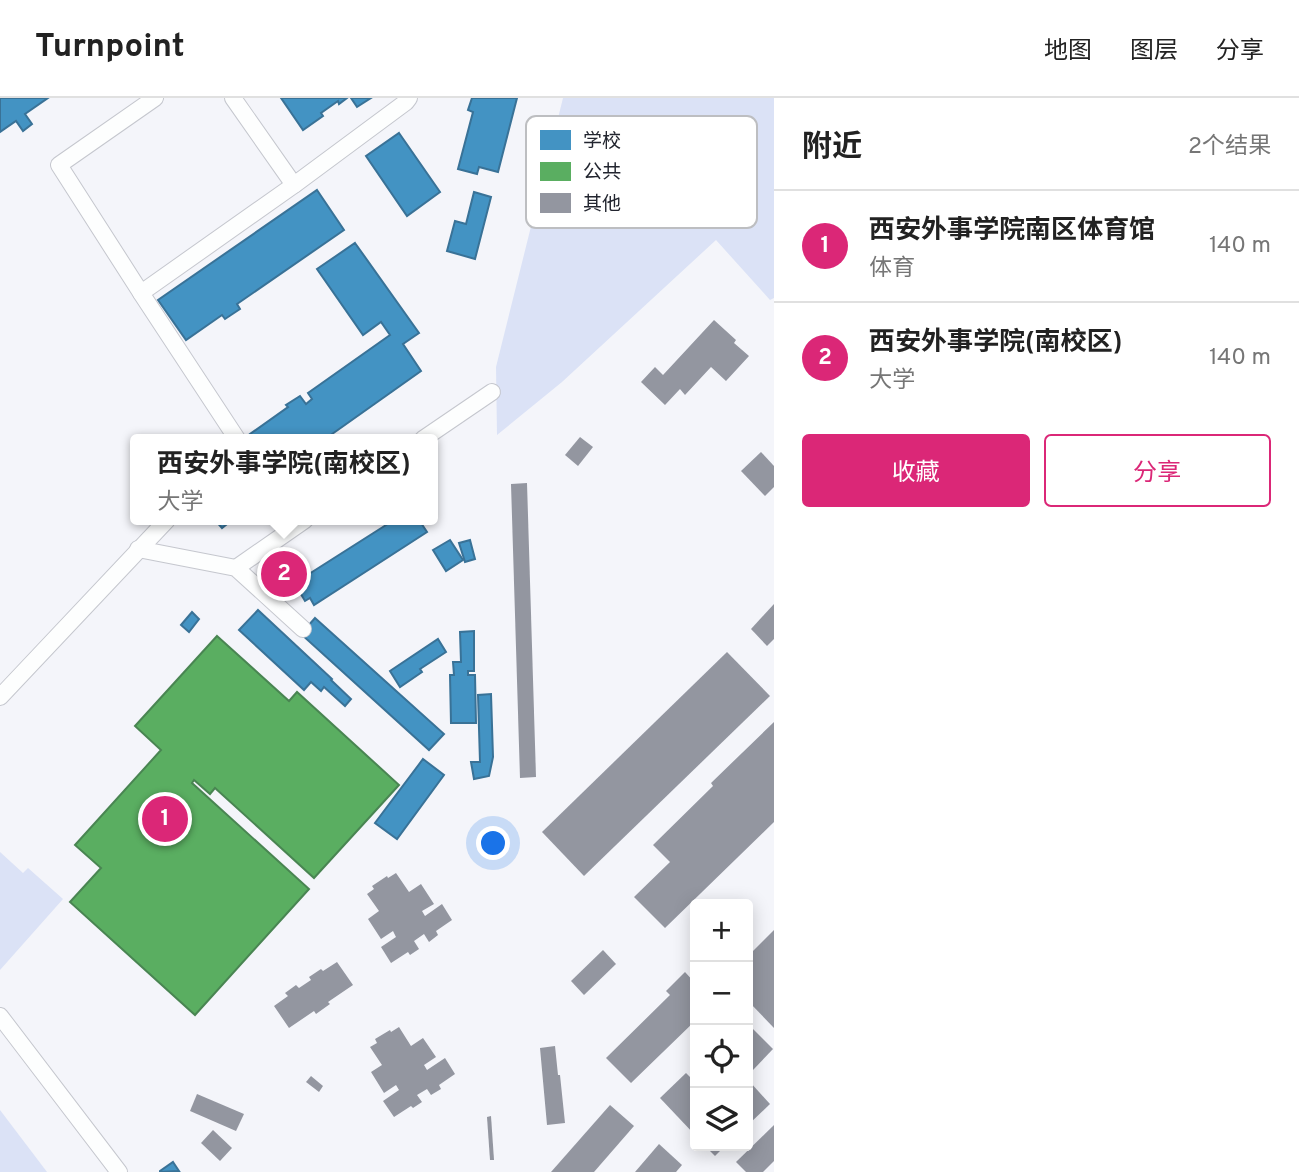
<!DOCTYPE html>
<html lang="zh">
<meta charset="utf-8">
<style>
:root{--surface:#fff;--page:#f2f2f2;--text:#222;--muted:#767676;--line:#e0e0e0;--accent:#db2777}
body{margin:0;font-family:Overpass,"Noto Sans SC",sans-serif;background:var(--page);color:var(--text)}
.controls{position:absolute;right:21px;bottom:21px;display:grid;overflow:hidden;border-radius:7px;box-shadow:0 4px 18px #0003}
.controls button{width:63px;height:63px;display:grid;place-items:center;padding:0;border:0;border-bottom:2px solid var(--line);background:var(--surface);color:var(--text);font:35px sans-serif}
.you{position:absolute;left:494px;top:746px;width:24px;height:24px;margin:-18px;border:5px solid #fff;border-radius:50%;background:#1a73e8;box-shadow:0 0 0 10px #1a73e833}
.badge{display:grid;place-items:center;width:46px;height:46px;border-radius:50%;background:var(--accent);color:#fff;font-size:23px;font-weight:700}
.pin{position:absolute;translate:-50% -50%;border:4px solid #fff;box-shadow:0 2px 7px #0006}
.popup{position:absolute;left:130px;top:336px;width:308px;height:91px;box-sizing:border-box;display:grid;place-content:center;border-radius:7px;background:var(--surface);filter:drop-shadow(0 2px 5px #0005);font-size:23px;white-space:nowrap;color:var(--muted)}
.popup b{font-size:26px;color:var(--text)}
.popup::after{content:'';position:absolute;left:50%;top:100%;margin-left:-14px;border:14px solid transparent;border-top-color:var(--surface)}
.list{margin:0;padding:0;list-style:none}
h2{display:flex;justify-content:space-between;align-items:center;height:91px;margin:0;padding:0 28px;font-size:30px}
h2 small{font-size:23px;font-weight:400;color:var(--muted)}
.list li{display:grid;grid-template-columns:46px 1fr auto;gap:21px;align-items:center;box-sizing:border-box;height:112px;padding:0 28px;border-top:2px solid var(--line)}
.list b{display:block;font-size:26px;white-space:nowrap}
.list p{margin:0;font-size:23px;white-space:nowrap;color:var(--muted)}
.list em{font-size:23px;font-style:normal;color:var(--muted)}
.actions{display:flex;gap:14px;padding:21px 28px}
.actions a{flex:1;padding:16px 0;border:2px solid var(--accent);border-radius:7px;text-align:center;font-size:24px;color:var(--accent)}
.actions .main{background:var(--accent);color:#fff}
.icon{flex:none;width:38px;height:38px;fill:none;stroke:currentColor;stroke-width:2;stroke-linecap:round;stroke-linejoin:round}
.map{position:relative;flex:none;width:774px;height:1074px;overflow:hidden}
header{display:flex;align-items:center;gap:42px;box-sizing:border-box;height:98px;padding:0 35px;background:var(--surface);border-bottom:2px solid var(--line)}
header strong{font-size:33px}
nav{display:flex;gap:38px;margin-inline-start:auto;font-size:24px}
main{display:flex}
aside{flex:1;background:var(--surface)}
.map>svg:first-child{display:block}
.green{fill:#dbe2f6}
.schools{fill:#4393c3;stroke:#397297;stroke-width:2}
.public{fill:#5aae61;stroke:#498552;stroke-width:2}
.building{fill:#9396a0}
.lines{fill:none;stroke-linecap:round;stroke-linejoin:round}
.street-casing{stroke:#c5c7ce;stroke-width:18}
.street{stroke:#fdfefe;stroke-width:16}
.key{fill:#fff;stroke:#bdbec1;stroke-width:2}
.key-label{font-size:19px;fill:#22252f}
</style>
<header>
<strong>Turnpoint</strong>
<nav><a>地图</a><a>图层</a><a>分享</a></nav>
</header>
<main>
<div class="map">
<svg width="774" height="1074" viewBox="0 0 774 1074">
<rect width="100%" height="100%" fill="#f4f5fa"/>
<!-- green -->
<g class="green">
<path d="M 563,0 L 774,0 L 774,200 L 770,202 L 716,142 L 562,284 L 497,337 L 496,269 Z"/>
<path d="M 0,754 L 23,775 L 28,770 L 63,801 L 0,872 Z"/>
<path d="M 0,1012 L 47,1074 L 0,1074 Z"/>
</g>
<!-- schools -->
<g class="schools">
<path d="M 0,0 L 48,0 L 25,16 L 32,26 L 23,33 L 16,23 L 0,34 Z"/>
<path d="M 281,0 L 347,0 L 339,6 L 338,3 L 321,15 L 323,18 L 303,32 Z"/>
<path d="M 351,0 L 371,0 L 357,9 Z"/>
<path d="M 472,0 L 517,0 L 498,74 L 479,69 L 477,76 L 458,71 L 473,14 L 468,12 Z"/>
<path d="M 399,35 L 440,94 L 407,118 L 366,58 Z"/>
<path d="M 317,92 L 344,132 L 237,206 L 240,211 L 225,221 L 222,217 L 186,242 L 158,202 Z"/>
<path d="M 474,94 L 491,99 L 475,161 L 447,153 L 455,123 L 466,126 Z"/>
<path d="M 355,145 L 419,235 L 403,246 L 421,273 L 325,341 L 254,341 L 250,336 L 288,309 L 286,307 L 300,298 L 306,306 L 312,301 L 308,295 L 390,237 L 381,224 L 363,237 L 317,171 Z"/>
<path d="M 215,422 L 232,422 L 222,430 Z"/>
<path d="M 394,422 L 419,422 L 427,434 L 314,507 L 310,500 L 305,503 L 296,488 L 300,486 L 298,483 Z"/>
<path d="M 450,442 L 463,462 L 446,473 L 433,452 Z"/>
<path d="M 470,442 L 475,461 L 465,464 L 459,445 Z"/>
<path d="M 258,512 L 332,581 L 331,582 L 351,601 L 345,608 L 324,589 L 321,593 L 311,584 L 304,592 L 239,532 Z"/>
<path d="M 192,514 L 199,521 L 189,534 L 181,527 Z"/>
<path d="M 315,520 L 444,636 L 429,652 L 301,536 Z"/>
<path d="M 474,533 L 474,573 L 468,573 L 468,577 L 475,577 L 476,625 L 451,625 L 450,577 L 454,577 L 453,564 L 461,564 L 460,534 Z"/>
<path d="M 438,541 L 446,554 L 420,571 L 422,574 L 400,589 L 390,573 Z"/>
<path d="M 491,596 L 493,659 L 489,678 L 474,681 L 471,664 L 480,664 L 478,597 Z"/>
<path d="M 423,661 L 444,677 L 397,741 L 375,725 Z"/>
<path d="M 173,1064 L 179,1073 L 160,1074 L 160,1073 Z"/>
</g>
<!-- public -->
<path class="public" d="M 217,538 L 289,603 L 297,594 L 399,687 L 314,780 L 215,690 L 210,696 L 194,682 L 192,685 L 309,791 L 195,917 L 70,804 L 101,770 L 75,747 L 161,652 L 135,628 Z"/>
<!-- building -->
<g class="building">
<path d="M 714,222 L 736,242 L 734,245 L 749,258 L 726,283 L 711,269 L 685,297 L 680,291 L 665,307 L 641,284 L 655,269 L 663,277 Z"/>
<path d="M 580,339 L 593,349 L 578,368 L 565,357 Z"/>
<path d="M 761,354 L 774,368 L 774,389 L 765,398 L 741,373 Z"/>
<path d="M 527,385 L 536,679 L 520,680 L 511,386 Z"/>
<path d="M 774,506 L 774,541 L 767,548 L 751,531 Z"/>
<path d="M 727,554 L 770,598 L 584,778 L 542,734 Z"/>
<path d="M 774,624 L 774,724 L 665,830 L 634,799 L 670,764 L 653,747 L 713,688 L 711,685 Z"/>
<path d="M 396,775 L 409,794 L 421,786 L 434,806 L 422,813 L 425,818 L 442,806 L 452,822 L 436,833 L 438,837 L 429,844 L 424,836 L 414,843 L 419,851 L 410,857 L 408,854 L 391,865 L 381,849 L 396,839 L 393,833 L 381,841 L 368,821 L 379,813 L 367,796 L 374,791 L 372,788 L 387,778 L 388,780 Z"/>
<path d="M 774,832 L 774,930 L 748,903 L 748,858 Z"/>
<path d="M 603,852 L 616,866 L 584,897 L 571,883 Z"/>
<path d="M 337,864 L 353,887 L 328,904 L 330,906 L 316,916 L 314,913 L 289,930 L 274,908 L 288,898 L 285,895 L 296,887 L 299,890 L 311,882 L 309,879 L 321,871 L 323,873 Z"/>
<path d="M 685,874 L 695,885 L 695,914 L 692,917 L 695,923 L 631,985 L 606,960 L 670,897 L 666,893 Z"/>
<path d="M 748,926 L 773,951 L 753,972 L 748,967 Z"/>
<path d="M 399,929 L 411,948 L 423,940 L 436,959 L 424,967 L 427,972 L 445,960 L 455,976 L 439,987 L 441,991 L 431,997 L 427,991 L 417,997 L 422,1004 L 413,1010 L 411,1008 L 394,1019 L 383,1003 L 399,992 L 396,987 L 384,995 L 371,974 L 382,967 L 370,949 L 377,945 L 375,941 L 390,932 L 391,934 Z"/>
<path d="M 555,948 L 558,977 L 560,977 L 565,1025 L 547,1027 L 540,950 Z"/>
<path d="M 686,975 L 695,984 L 695,1037 L 660,1000 Z"/>
<path d="M 311,978 L 323,988 L 319,994 L 306,984 Z"/>
<path d="M 750,984 L 770,1006 L 748,1027 L 748,987 Z"/>
<path d="M 197,996 L 244,1016 L 236,1033 L 190,1013 Z"/>
<path d="M 610,1007 L 634,1028 L 594,1074 L 551,1074 Z"/>
<path d="M 491,1018 L 494,1062 L 490,1062 L 487,1019 Z"/>
<path d="M 774,1027 L 774,1063 L 763,1074 L 746,1074 L 736,1064 Z"/>
<path d="M 213,1032 L 232,1050 L 220,1063 L 201,1045 Z"/>
<path d="M 659,1046 L 682,1067 L 676,1074 L 635,1074 Z"/>
<path d="M 705,1048 L 725,1048 L 715,1058 Z"/>
</g>
<g class="lines">
<defs>
<g id="street">
<path d="M 233,0 L 294,87"/>
<path d="M 141,195 L 59,67 L 155,0"/>
<path d="M 237,341 L 141,195 L 294,87 L 406,4 L 409,0"/>
<path d="M 423,341 L 492,294"/>
<path d="M 138,451 L 236,470 L 303,531"/>
<path d="M 236,470 L 305,422"/>
<path d="M 0,599 L 167,422"/>
<path d="M 0,918 L 119,1074"/>
</g>
</defs>
<!-- street casing -->
<use href="#street" class="street-casing"/>
<!-- street -->
<use href="#street" class="street"/>
</g>
<!-- legend -->
<rect x="526" y="18" width="231" height="112" rx="10" class="key"/>
<rect x="540" y="32" width="31" height="20" fill="#4393c3"/>
<rect x="540" y="64" width="31" height="19" fill="#5aae61"/>
<rect x="540" y="95" width="31" height="20" fill="#9396a0"/>
<g class="key-label">
<text x="583" y="49">学校</text>
<text x="583" y="80">公共</text>
<text x="583" y="112">其他</text>
</g>
</svg>
<div class="controls">
<button>+</button>
<button>−</button>
<button><svg class="icon" aria-label="locate" viewBox="0 0 24 24"><circle cx="12" cy="12" r="6"/><path d="M12 2v4M12 18v4M2 12h4M18 12h4"/></svg></button>
<button><svg class="icon" aria-label="layers" viewBox="0 0 24 24"><path d="M12 4l9 5-9 5-9-5zM3 14l9 5 9-5"/></svg></button>
</div>
<div class="you"></div>
<div class="pin badge" style="left:165px;top:721px">1</div>
<div class="pin badge" style="left:284px;top:476px">2</div>
<div class="popup"><b>西安外事学院(南校区)</b>大学</div>
</div>
<aside>
<h2>附近<small>2个结果</small></h2>
<ul class="list">
<li><span class="badge">1</span><div><b>西安外事学院南区体育馆</b><p>体育</p></div><em>140 m</em></li>
<li><span class="badge">2</span><div><b>西安外事学院(南校区)</b><p>大学</p></div><em>140 m</em></li>
</ul>
<div class="actions"><a class="main">收藏</a><a>分享</a></div>
</aside>
</main>
